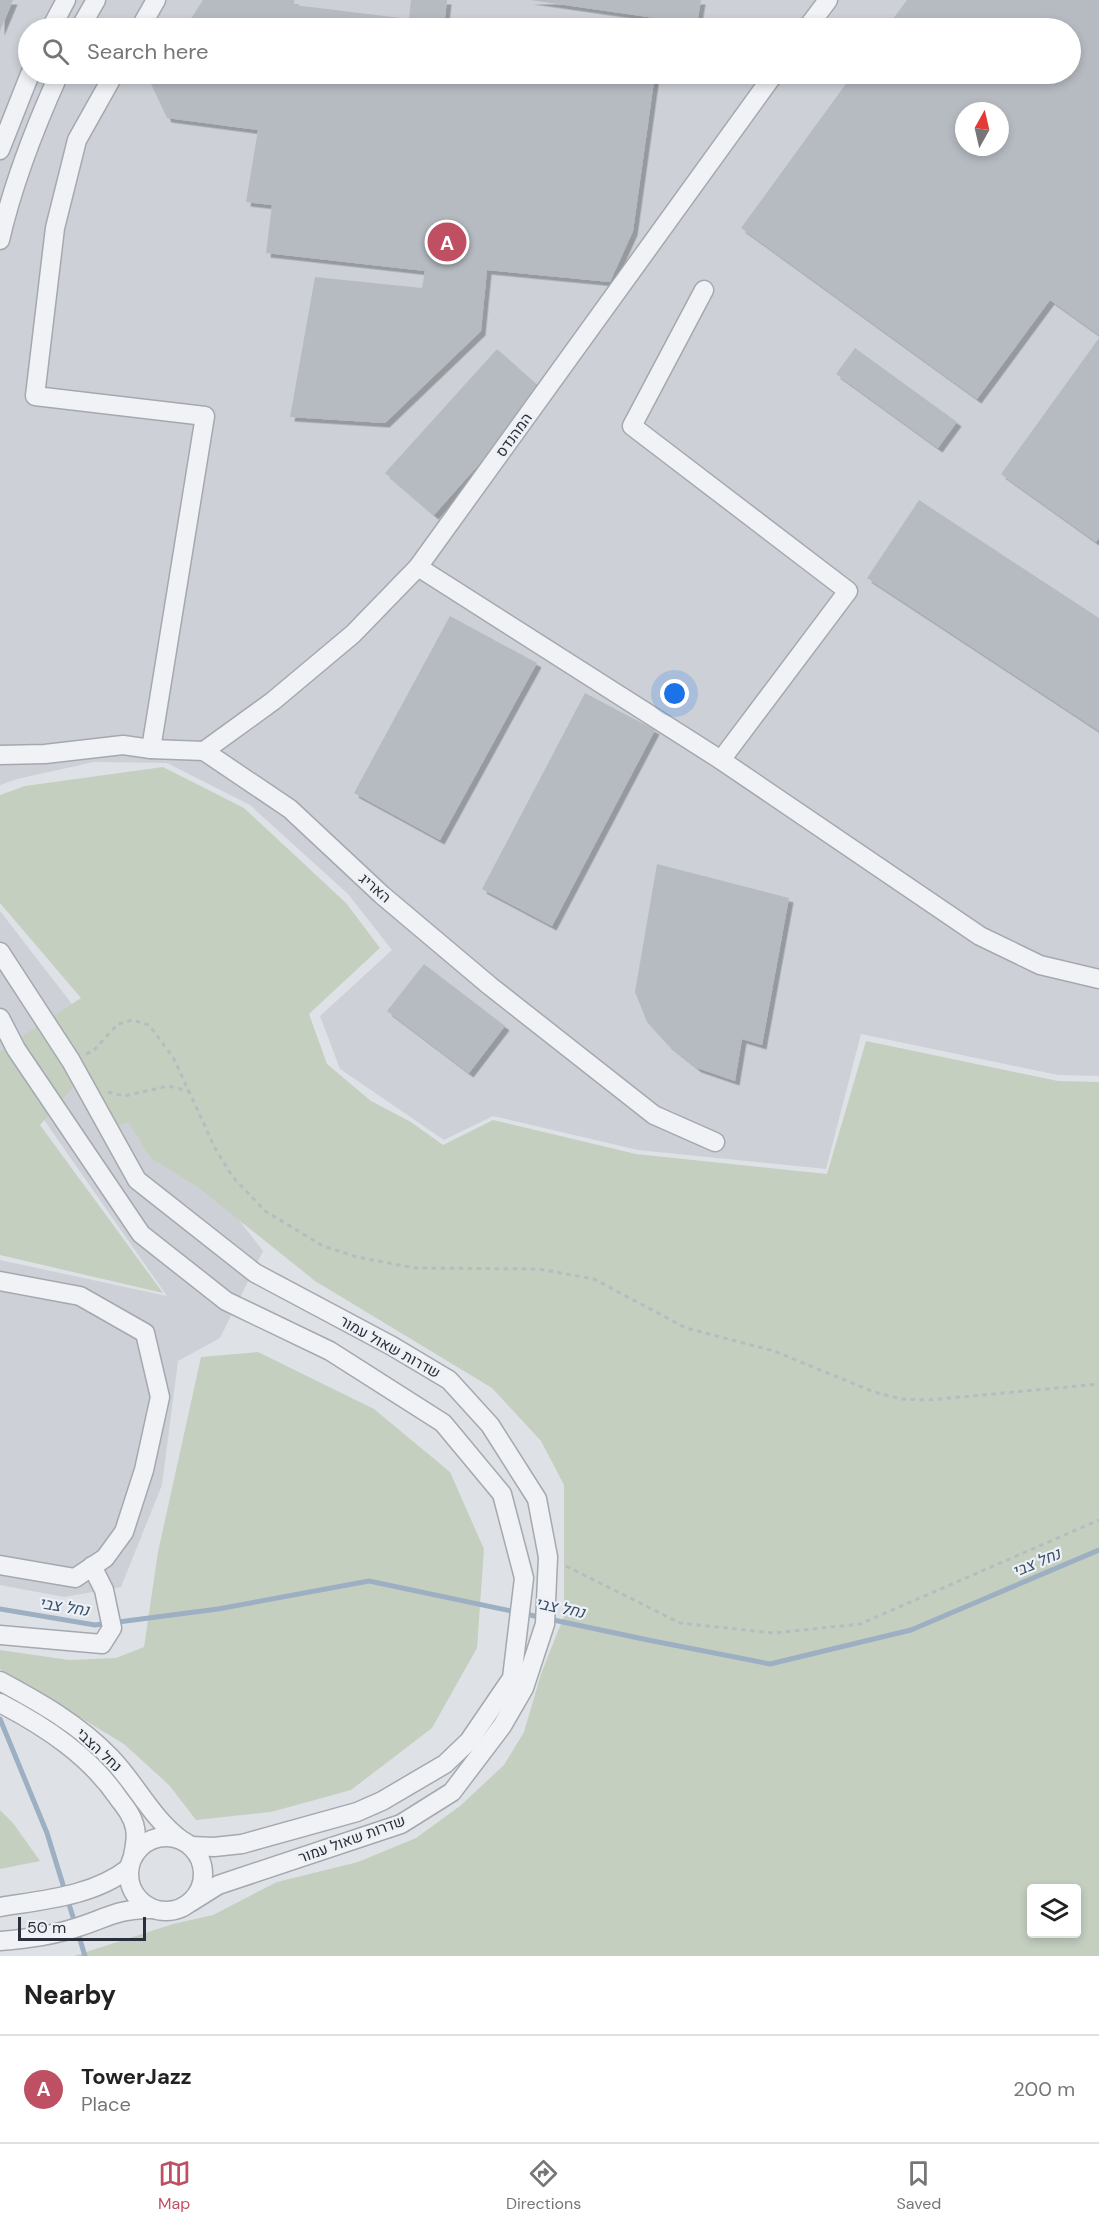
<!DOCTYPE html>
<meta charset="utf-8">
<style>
:root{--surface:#fff;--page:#f6f6f6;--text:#222;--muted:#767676;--line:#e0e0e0;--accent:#bf4f63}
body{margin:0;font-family:"DM Sans",Heebo,sans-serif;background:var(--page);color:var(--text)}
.controls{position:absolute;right:18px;bottom:18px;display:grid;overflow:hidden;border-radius:6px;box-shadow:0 3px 9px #0003}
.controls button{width:54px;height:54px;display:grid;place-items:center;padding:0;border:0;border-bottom:2px solid var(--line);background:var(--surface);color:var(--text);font:30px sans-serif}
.compass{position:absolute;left:955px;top:102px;width:54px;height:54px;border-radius:50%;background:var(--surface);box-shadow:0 3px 9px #0003;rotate:8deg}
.scale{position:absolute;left:18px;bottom:15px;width:128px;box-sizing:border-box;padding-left:6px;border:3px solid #29303b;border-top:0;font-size:16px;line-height:21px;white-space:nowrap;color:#29303b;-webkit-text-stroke:4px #edf0f4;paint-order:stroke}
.you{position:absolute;left:675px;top:694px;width:21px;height:21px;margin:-15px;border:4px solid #fff;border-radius:50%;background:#1a73e8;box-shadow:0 0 0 9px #1a73e833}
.badge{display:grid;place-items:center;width:39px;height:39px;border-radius:50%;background:var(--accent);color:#fff;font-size:20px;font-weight:700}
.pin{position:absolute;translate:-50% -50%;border:3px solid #fff;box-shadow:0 2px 6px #0006}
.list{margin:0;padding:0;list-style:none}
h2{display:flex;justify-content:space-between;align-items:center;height:78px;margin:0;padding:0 24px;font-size:26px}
h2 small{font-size:20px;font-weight:400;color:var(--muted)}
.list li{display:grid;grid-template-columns:39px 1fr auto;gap:18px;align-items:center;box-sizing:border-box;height:108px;padding:0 24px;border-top:2px solid var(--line)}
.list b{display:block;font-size:22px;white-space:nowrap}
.list p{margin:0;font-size:20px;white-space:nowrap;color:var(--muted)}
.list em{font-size:20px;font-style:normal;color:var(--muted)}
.icon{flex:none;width:33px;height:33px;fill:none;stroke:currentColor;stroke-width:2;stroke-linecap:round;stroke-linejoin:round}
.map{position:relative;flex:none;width:1099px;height:1956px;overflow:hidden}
.search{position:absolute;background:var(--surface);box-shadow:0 3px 9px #0003;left:18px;right:18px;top:18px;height:66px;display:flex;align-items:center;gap:15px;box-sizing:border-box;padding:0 21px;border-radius:33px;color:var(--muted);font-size:22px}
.sheet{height:186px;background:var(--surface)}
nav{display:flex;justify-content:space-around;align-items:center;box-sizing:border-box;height:84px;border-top:2px solid var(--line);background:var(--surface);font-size:16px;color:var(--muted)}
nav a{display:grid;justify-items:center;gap:3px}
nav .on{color:var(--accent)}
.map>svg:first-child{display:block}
.built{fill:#cdd1d7;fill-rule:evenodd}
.green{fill:#c4cfc0;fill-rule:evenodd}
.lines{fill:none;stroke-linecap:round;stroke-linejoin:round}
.stream{stroke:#9db0c3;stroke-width:5}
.building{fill:#b6bbc2;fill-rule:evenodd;filter:url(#shadow)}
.minor-casing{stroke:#a4a9af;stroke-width:21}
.path{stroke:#b8bcc1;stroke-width:3;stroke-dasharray:4.5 4.5;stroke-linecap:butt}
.minor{stroke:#f0f2f5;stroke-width:18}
.labels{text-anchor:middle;stroke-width:4.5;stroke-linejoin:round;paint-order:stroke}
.street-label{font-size:15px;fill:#29303b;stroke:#edf0f4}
.water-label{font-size:16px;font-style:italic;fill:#37506b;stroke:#edf0f4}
</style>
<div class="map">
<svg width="1099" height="1956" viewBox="0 0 1099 1956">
<defs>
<filter id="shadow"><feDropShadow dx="4.5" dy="4.5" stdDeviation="0" flood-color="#0004"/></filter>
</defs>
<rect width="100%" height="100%" fill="#dee2e6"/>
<!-- built -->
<g class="built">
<path d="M 0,0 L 1099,0 L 1099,1076 L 1058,1075 L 861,1034 L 826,1169 L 638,1150 L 493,1116 L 444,1140 L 340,1069 L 320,1016 L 392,950 L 348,894 L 250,805 L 167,763 L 94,762 L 17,779 L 0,785 ZM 28,28 L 1070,28 L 1070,74 L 28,74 ZM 964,111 L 1000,111 L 1000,147 L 964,147 Z"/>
<path d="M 0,911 L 263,1251 L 220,1338 L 178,1361 L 162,1485 L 121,1587 L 64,1597 L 0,1585 L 0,1260 L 167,1296 L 0,1057 Z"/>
</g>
<!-- green -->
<g class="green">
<path d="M 163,767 L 244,808 L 346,903 L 380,948 L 309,1014 L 327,1064 L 371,1101 L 411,1122 L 443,1145 L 493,1120 L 636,1154 L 827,1174 L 866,1041 L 1058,1081 L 1099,1082 L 1099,1956 L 74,1956 L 173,1924 L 213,1915 L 277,1882 L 358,1862 L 416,1838 L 460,1806 L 504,1765 L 524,1732 L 541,1674 L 564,1616 L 564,1485 L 541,1441 L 492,1388 L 315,1281 L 199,1188 L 151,1158 L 128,1122 L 117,1126 L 75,1085 L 40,1125 L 163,1293 L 0,1255 L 0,1051 L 81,998 L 0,903 L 0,795 L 25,786 ZM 1032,1888 L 1076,1888 L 1076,1934 L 1032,1934 Z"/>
<path d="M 258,1352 L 374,1409 L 450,1472 L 484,1549 L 477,1648 L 432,1728 L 351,1790 L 271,1812 L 196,1820 L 169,1785 L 124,1744 L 0,1669 L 0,1650 L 69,1660 L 116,1658 L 144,1647 L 158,1552 L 201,1357 Z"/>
<path d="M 0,1810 L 13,1823 L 40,1861 L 0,1869 Z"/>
</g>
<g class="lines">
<!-- stream -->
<g class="stream">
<path d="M 0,1609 L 95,1625 L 218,1609 L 369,1581 L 648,1640 L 770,1664 L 911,1630 L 1099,1550"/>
<path d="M 0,1719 L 47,1833 L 85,1956"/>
</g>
</g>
<!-- building -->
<g class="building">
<path d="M 0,0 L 13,0 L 0,31 Z"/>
<path d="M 203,0 L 294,0 L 294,5 L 409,19 L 411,0 L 447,0 L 444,26 L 450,28 L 185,28 Z"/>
<path d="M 530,0 L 701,0 L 697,24 Z"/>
<path d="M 907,0 L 1099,0 L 1099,335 L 1050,300 L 977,399 L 741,228 L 853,74 L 1070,74 L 1070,28 L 886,28 ZM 964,111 L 1000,111 L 1000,147 L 964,147 Z"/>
<path d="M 158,74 L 655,74 L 633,231 L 610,282 L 487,270 L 481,331 L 385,423 L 290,417 L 315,277 L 422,288 L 425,271 L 266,253 L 272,205 L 246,202 L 258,130 L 167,118 L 151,84 Z"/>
<path d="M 1099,338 L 1099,538 L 1096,542 L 1001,474 Z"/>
<path d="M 855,348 L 957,422 L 938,448 L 836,374 Z"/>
<path d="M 497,349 L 544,391 L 434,515 L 385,473 Z"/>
<path d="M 919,500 L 1099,618 L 1099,731 L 867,578 Z"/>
<path d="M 450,616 L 537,663 L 440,840 L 354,793 Z"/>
<path d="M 585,693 L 655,730 L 552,926 L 482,889 Z"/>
<path d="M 657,864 L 789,898 L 762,1045 L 742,1039 L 735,1081 L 697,1068 L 668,1045 L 647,1022 L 635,992 Z"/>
<path d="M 424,964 L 505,1026 L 469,1073 L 387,1011 Z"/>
</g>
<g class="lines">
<defs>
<g id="minor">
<path d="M 51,28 L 66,0"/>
<path d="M 80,28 L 96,0"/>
<path d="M 140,28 L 156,0"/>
<path d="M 807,28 L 828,0"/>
<path d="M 114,74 L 77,140 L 55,228 L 35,396 L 205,416 L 151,749"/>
<path d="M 0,150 L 30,74"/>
<path d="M 0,240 C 13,183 35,127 59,74"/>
<path d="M 704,290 L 632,426 L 848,591 L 721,760"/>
<path d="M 418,567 L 721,760 L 980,936 L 1040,965 L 1099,979"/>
<path d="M 204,751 L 273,701 L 353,634 L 418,567 L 774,74"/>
<path d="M 0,755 L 45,754 L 123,745 L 151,749 L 204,751 L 290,809 L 382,895 L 490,986 L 654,1115 L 715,1142"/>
<path d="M 0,952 L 71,1061 L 137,1180 L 255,1273 L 392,1346 L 449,1380 L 490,1425 L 537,1499 L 548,1557 L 545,1624 L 524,1688 L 502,1726 L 452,1792 L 401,1824 L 218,1885 L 191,1902"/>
<path d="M 0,1018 L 16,1049 L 141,1234 L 226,1301 L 330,1351 L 443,1423 L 502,1494 L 524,1578 L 512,1678 L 469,1741 L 445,1764 L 382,1801 L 357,1812 L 242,1844 L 214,1847 L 191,1846"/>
<path d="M 0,1281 L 80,1296 L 145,1333 L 160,1397 L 144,1470 L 124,1532 L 105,1558 L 75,1578 L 0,1565"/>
<path d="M 0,1635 L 102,1644 L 112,1628 L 104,1590 L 92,1566"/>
<path d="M 0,1681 C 39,1702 80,1725 111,1758 C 136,1784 151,1817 180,1839"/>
<path d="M 0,1703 C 46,1727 90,1756 119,1799 C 126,1808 133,1817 135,1828 C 137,1837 135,1846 133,1856"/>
<circle cx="166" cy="1874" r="37"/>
<path d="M 0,1907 C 43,1900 94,1896 129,1868"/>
<path d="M 0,1941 C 25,1939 51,1936 75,1928 C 105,1919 118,1908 152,1909"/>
</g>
</defs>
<!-- minor casing -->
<use href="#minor" class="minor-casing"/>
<!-- path -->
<g class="path">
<path d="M 86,1054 L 93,1051 L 118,1024 L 132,1020 L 149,1025 L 173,1057 L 215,1148 L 232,1176 L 265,1211 L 323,1246 L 357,1257 L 415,1268 L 539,1269 L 594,1279 L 686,1328 L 774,1351 L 874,1392 L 901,1399 L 929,1400 L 1099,1384"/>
<path d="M 108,1092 L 124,1096 L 168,1086 L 189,1091"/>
<path d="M 566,1566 L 680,1623 L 774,1633 L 860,1624 L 1099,1520"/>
</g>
<!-- minor -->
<use href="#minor" class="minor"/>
</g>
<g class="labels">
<!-- street labels -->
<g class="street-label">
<text transform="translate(514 435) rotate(-54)" y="5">המהנדס</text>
<text transform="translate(375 888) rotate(41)" y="5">האריג</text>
<text transform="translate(390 1347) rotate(29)" y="5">שדרות שאול עמור</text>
<text transform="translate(99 1750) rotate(43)" y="5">נחל הצבי</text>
<text transform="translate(352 1839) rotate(-20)" y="5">שדרות שאול עמור</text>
</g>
<!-- water labels -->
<g class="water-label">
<text transform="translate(1036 1562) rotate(-23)" y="6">נחל צבי</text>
<text transform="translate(64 1606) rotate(9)" y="6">נחל צבי</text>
<text transform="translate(560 1607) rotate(12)" y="6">נחל צבי</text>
</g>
</g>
</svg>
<div class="controls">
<button><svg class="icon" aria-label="layers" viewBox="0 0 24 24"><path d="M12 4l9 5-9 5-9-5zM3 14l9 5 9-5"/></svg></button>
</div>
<svg class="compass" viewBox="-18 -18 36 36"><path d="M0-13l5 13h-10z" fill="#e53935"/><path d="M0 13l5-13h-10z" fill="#767676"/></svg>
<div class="scale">50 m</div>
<div class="you"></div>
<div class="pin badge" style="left:447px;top:242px">A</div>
<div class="search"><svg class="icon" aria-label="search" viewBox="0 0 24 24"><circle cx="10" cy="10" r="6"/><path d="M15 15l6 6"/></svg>Search here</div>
</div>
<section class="sheet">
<h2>Nearby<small></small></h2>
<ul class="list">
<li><span class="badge">A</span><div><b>TowerJazz</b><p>Place</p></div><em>200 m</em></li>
</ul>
</section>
<nav>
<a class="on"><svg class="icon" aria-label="map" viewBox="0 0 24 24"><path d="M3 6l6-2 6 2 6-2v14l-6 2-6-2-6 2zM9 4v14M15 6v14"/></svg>Map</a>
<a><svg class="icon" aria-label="directions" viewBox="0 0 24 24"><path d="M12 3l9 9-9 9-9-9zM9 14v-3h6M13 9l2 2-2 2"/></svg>Directions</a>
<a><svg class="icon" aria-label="saved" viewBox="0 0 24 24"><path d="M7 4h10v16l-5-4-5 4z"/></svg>Saved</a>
</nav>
